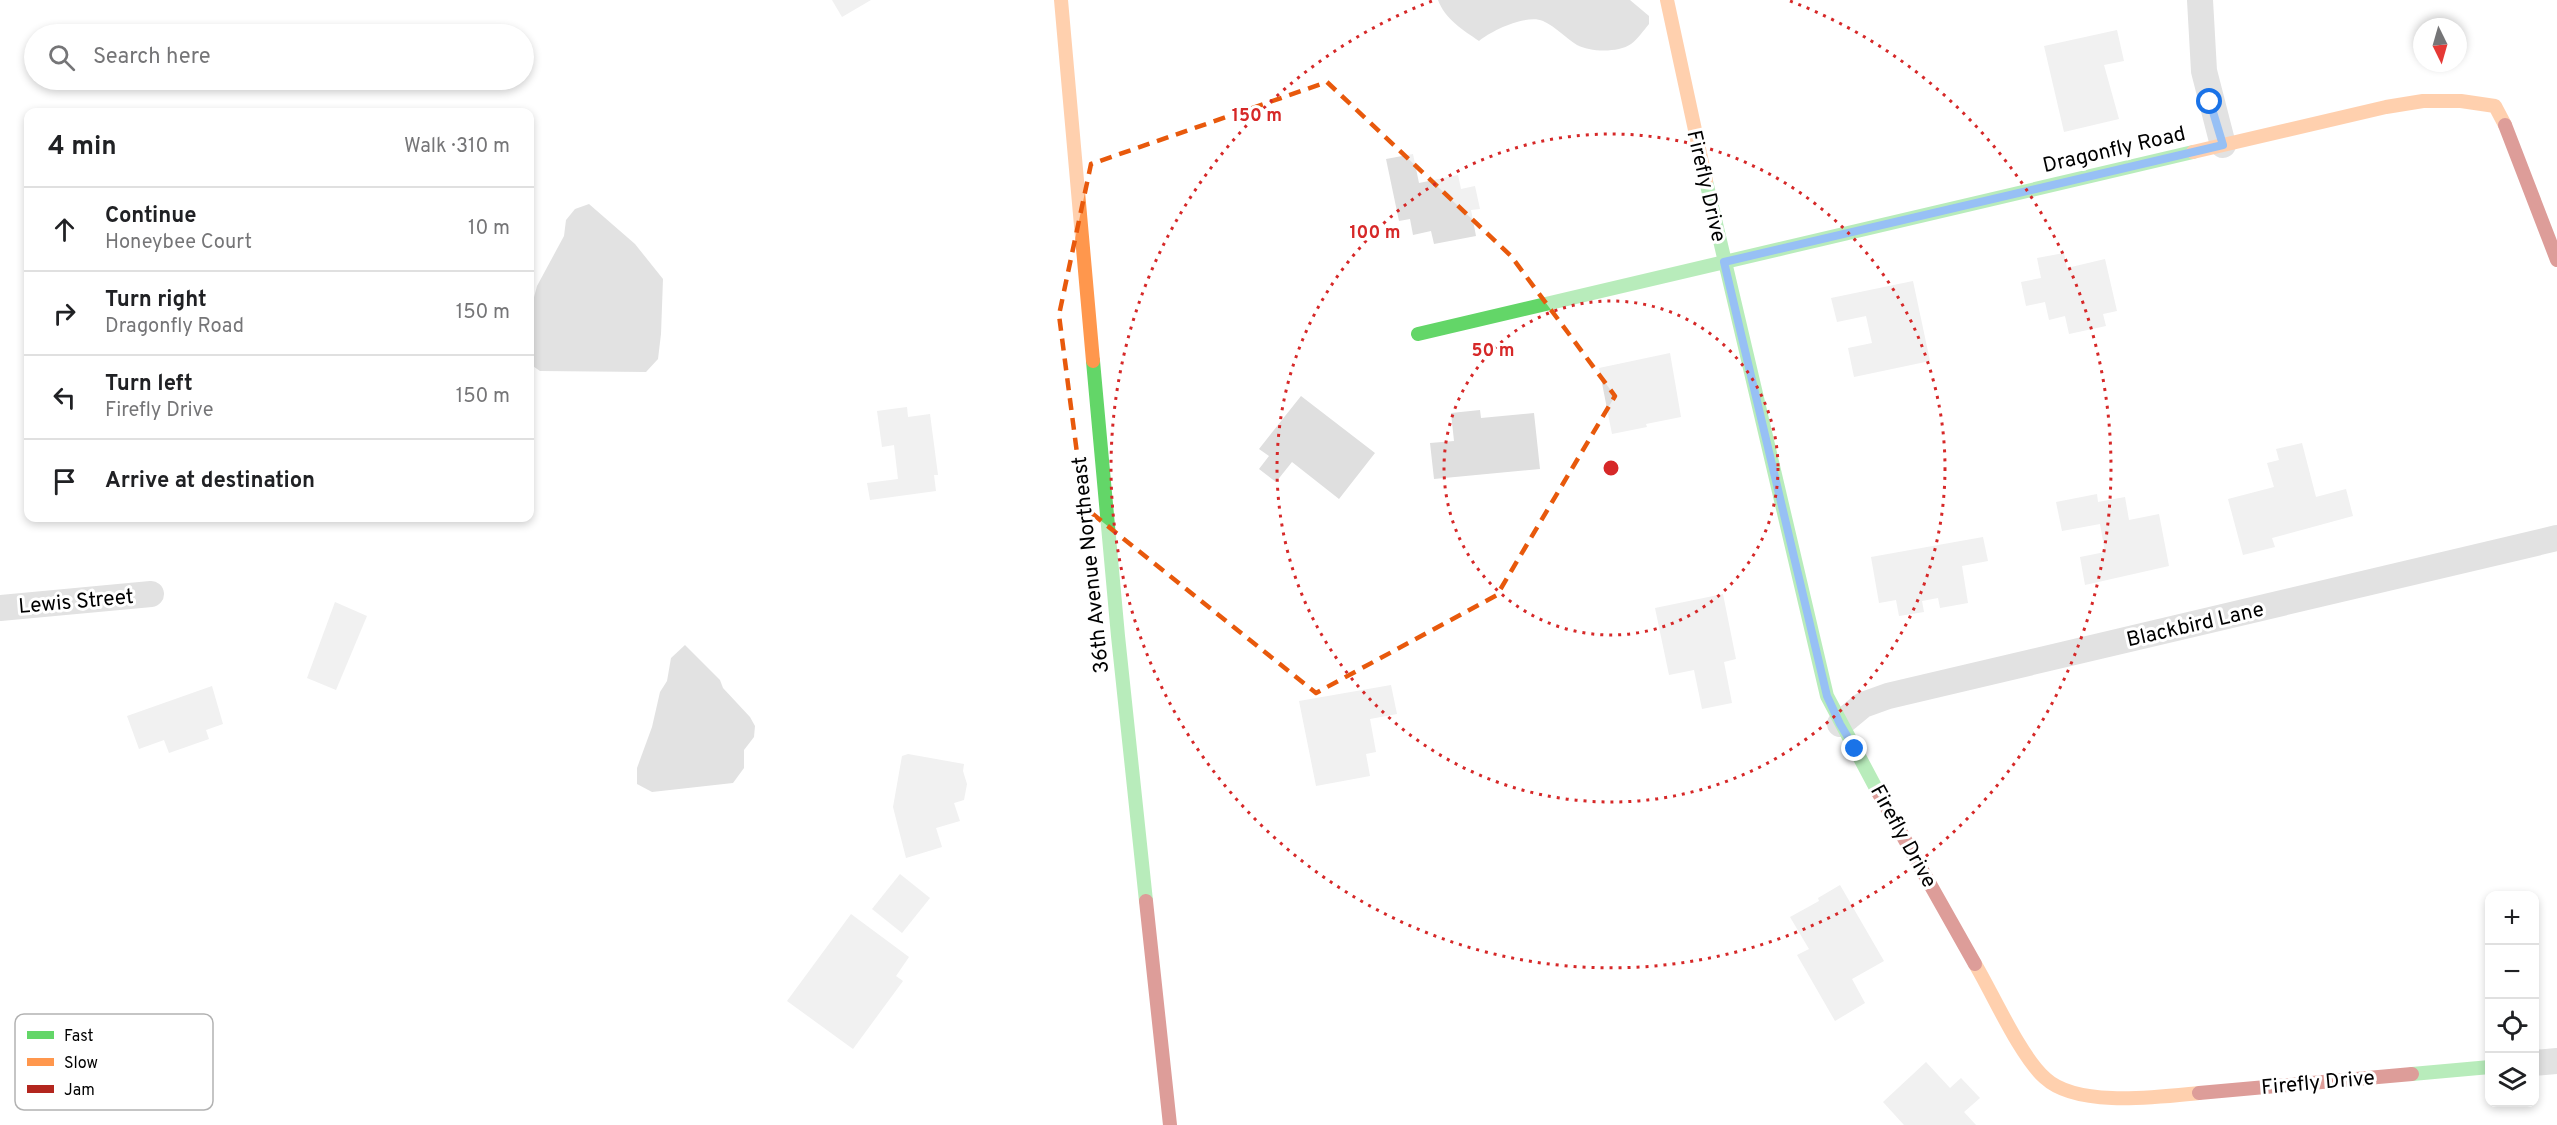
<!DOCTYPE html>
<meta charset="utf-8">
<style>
:root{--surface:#fff;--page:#f2f2f2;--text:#202124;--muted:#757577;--line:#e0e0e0}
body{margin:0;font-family:Overpass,sans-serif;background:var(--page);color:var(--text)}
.controls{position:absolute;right:18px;bottom:18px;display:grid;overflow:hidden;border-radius:12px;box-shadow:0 3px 9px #0003}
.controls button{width:54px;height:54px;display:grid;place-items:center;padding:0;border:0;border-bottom:2px solid var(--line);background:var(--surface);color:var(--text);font:30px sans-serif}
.compass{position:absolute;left:2413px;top:18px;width:54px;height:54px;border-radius:50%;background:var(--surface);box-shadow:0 3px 9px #0003;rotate:175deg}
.stop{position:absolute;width:18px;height:18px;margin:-14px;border:4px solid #1a73e8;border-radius:50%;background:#fff}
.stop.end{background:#1a73e8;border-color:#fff;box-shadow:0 2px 6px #0008}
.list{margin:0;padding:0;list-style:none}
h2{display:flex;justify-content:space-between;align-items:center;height:78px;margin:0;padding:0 24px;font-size:26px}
h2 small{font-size:20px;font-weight:400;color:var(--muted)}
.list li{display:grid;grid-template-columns:39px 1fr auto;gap:18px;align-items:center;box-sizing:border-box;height:84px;padding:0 24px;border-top:2px solid var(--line)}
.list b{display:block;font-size:22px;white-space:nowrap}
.list p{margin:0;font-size:20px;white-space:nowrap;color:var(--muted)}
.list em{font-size:20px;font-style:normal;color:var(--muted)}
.icon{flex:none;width:33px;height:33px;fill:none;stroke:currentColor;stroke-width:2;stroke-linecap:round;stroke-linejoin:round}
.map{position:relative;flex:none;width:2557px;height:1125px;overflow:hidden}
.search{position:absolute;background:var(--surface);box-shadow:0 3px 9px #0003;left:24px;top:24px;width:510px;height:66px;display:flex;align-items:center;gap:15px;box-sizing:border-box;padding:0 21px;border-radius:33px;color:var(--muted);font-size:22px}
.panel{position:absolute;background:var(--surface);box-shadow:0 3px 9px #0003;left:24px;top:108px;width:510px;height:414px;border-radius:12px}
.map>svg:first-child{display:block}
.water{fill:#bfbfbf}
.building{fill:#dfdfdf}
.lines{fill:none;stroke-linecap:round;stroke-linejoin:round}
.street{stroke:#bebebe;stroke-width:26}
.fast{stroke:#63d668;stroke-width:14}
.slow{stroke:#ff974d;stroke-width:14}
.jam{stroke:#b3261e;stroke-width:14}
.route{stroke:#1a73e8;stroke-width:8}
.marked{fill:none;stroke:#e8590c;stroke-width:4.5;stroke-dasharray:12 8;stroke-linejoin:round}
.ring{fill:none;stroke:#d62828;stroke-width:3;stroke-dasharray:3 6}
.labels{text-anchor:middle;stroke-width:6;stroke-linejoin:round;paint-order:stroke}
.street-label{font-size:21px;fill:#000;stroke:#fff}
.key{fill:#fff;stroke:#b2b2b2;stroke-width:1.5}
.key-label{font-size:16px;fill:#000}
.centre{fill:#d62828;stroke:#fff;stroke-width:3}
.ring-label{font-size:18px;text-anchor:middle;font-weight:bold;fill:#d62828;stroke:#fff;stroke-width:6;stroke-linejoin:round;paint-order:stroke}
</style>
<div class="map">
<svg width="2557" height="1125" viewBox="0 0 2557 1125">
<rect width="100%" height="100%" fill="#fff"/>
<!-- water -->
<g class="water">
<path d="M 1438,0 L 1630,0 L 1649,16 L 1649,24 C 1643,31 1638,39 1631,44 C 1618,53 1590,52 1577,45 C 1566,38 1556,27 1543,21 C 1527,14 1492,30 1479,41 C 1463,30 1445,19 1438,0 Z"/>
<path d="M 589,204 L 635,244 L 663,279 L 661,334 L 658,359 L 646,372 L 540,371 L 530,364 L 530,312 L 537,286 L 564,236 L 566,220 L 575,209 Z"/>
<path d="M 685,645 L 720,680 L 723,688 L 750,717 L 755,726 L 754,737 L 744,750 L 744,768 L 733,783 L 652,792 L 637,784 L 637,768 L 652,727 L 660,692 L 667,681 L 671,658 Z"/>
</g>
<!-- building -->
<g class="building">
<path d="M 832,0 L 871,0 L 842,17 Z"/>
<path d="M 2117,30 L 2124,61 L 2104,65 L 2119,119 L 2064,132 L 2044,46 Z"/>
<path d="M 1413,154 L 1419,183 L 1458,175 L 1461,189 L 1475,186 L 1480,209 L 1471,210 L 1476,236 L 1434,244 L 1431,231 L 1413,235 L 1410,219 L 1399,221 L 1386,159 Z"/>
<path d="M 2064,253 L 2067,268 L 2105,259 L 2117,311 L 2103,314 L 2106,326 L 2069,334 L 2065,316 L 2049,320 L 2045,302 L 2026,306 L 2021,282 L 2041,278 L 2037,258 Z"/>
<path d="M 1913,281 L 1930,361 L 1854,377 L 1848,348 L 1872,343 L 1866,316 L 1837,322 L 1831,298 Z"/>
<path d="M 1670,353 L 1681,417 L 1646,424 L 1647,427 L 1612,434 L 1599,368 Z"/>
<path d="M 1301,396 L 1375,453 L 1339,499 L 1292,462 L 1276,482 L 1259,469 L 1269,456 L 1259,449 Z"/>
<path d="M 907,407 L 908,417 L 930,414 L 938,475 L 934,475 L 936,491 L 870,500 L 867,483 L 898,479 L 894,445 L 882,447 L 877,411 Z"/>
<path d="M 1480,410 L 1481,418 L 1534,413 L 1540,469 L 1434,479 L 1430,443 L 1454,441 L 1451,413 Z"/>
<path d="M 2302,443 L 2316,497 L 2346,489 L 2353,516 L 2272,538 L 2275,547 L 2243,555 L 2228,499 L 2274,487 L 2267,463 L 2279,460 L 2276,449 Z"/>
<path d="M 2097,494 L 2098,502 L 2125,497 L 2129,520 L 2159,514 L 2169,566 L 2085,585 L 2080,557 L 2105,552 L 2100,524 L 2062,531 L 2056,502 Z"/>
<path d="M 1983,537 L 1988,561 L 1962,566 L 1968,603 L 1940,608 L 1938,598 L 1922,601 L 1924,612 L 1899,616 L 1896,600 L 1879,603 L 1871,557 Z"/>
<path d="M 1723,594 L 1736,659 L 1724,662 L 1732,703 L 1702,709 L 1694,670 L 1669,675 L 1655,608 Z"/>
<path d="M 335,602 L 367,616 L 336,690 L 307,678 Z"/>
<path d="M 1391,685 L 1397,714 L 1370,719 L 1376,752 L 1366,754 L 1370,776 L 1316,786 L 1299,701 Z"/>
<path d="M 212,686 L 223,724 L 206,730 L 209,739 L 169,753 L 164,740 L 139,749 L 127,716 Z"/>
<path d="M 908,754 L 964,764 L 963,771 L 967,784 L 964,800 L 954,803 L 960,821 L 936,828 L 942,847 L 906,858 L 893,807 L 902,756 Z"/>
<path d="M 900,874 L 930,898 L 902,933 L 872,909 Z"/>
<path d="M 1840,885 L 1884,961 L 1852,979 L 1865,1003 L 1835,1021 L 1797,955 L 1809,949 L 1790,917 L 1819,901 L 1818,898 Z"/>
<path d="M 851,914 L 909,957 L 896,976 L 903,981 L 853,1049 L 787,1001 Z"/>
<path d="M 1926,1062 L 1950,1088 L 1961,1078 L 1980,1098 L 1964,1112 L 1976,1125 L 1904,1125 L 1883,1102 Z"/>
</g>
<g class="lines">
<!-- street -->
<g class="street">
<path d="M 2200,0 L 2204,71 L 2223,145"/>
<path d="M 0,608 L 151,594"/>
<path d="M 1840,724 L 1863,705 L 1888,696 L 2557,538"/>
<path d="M 2534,1063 L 2557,1061"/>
</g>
<!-- fast -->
<g class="fast">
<path d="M 1706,181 L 1827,696 L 1878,792"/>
<path d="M 1418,334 L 2193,152"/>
<path d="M 1093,361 L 1118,636 L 1146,901"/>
<path d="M 2412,1074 L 2490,1067"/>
</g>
<!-- slow -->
<g class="slow">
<path d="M 1061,0 L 1093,361"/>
<path d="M 1667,0 L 1706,181"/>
<path d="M 2193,152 L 2386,107 L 2423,101 L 2461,101 L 2495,106 L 2505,125"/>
<path d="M 1975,964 C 1993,994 2020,1056 2045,1078 C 2077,1108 2158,1097 2199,1093"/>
</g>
<!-- jam -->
<g class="jam">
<path d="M 2505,125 L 2557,260"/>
<path d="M 1878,792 L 1975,964"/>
<path d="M 1146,901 L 1170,1125"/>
<path d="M 2199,1093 L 2412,1074"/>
</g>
</g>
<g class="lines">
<!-- route -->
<path class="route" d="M 1855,749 L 1840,724 L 1827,696 L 1724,262 L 2223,145 L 2210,102"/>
</g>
<!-- marked area -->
<path d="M0 0H2557V1125H0ZM 1327,82 L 1511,256 L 1615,396 L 1497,595 L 1316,693 L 1084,507 L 1059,315 L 1091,164 Z" fill="#fff" fill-opacity=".55" fill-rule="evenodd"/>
<path class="marked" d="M 1327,82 L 1511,256 L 1615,396 L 1497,595 L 1316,693 L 1084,507 L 1059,315 L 1091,164 Z"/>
<!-- distance rings -->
<g class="ring">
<circle cx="1611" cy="468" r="167"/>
<circle cx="1611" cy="468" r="334"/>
<path d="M1790 1A500 500 0 1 1 1432 1"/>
</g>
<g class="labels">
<!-- street labels -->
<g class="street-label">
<text transform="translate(2114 149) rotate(-13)" y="7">Dragonfly Road</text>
<text transform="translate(1707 186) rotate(77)" y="7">Firefly Drive</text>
<text transform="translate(1090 565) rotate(-96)" y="7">36th Avenue Northeast</text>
<text transform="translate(76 601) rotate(-5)" y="7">Lewis Street</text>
<text transform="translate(2195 624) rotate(-13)" y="7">Blackbird Lane</text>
<text transform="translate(1904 836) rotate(61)" y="7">Firefly Drive</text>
<text transform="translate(2318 1082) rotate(-5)" y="7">Firefly Drive</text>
</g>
</g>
<!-- legend -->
<rect x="15" y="1014" width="198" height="96" rx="9" class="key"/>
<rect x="27" y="1031" width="27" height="8" fill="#63d668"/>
<rect x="27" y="1058" width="27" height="8" fill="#ff974d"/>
<rect x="27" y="1085" width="27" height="8" fill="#b3261e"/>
<g class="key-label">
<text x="64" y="1041">Fast</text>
<text x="64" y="1068">Slow</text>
<text x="64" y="1095">Jam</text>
</g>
<circle cx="1611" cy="468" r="9" class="centre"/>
<g class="ring-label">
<text x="1257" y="121">150 m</text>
<text x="1375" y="238">100 m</text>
<text x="1493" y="356">50 m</text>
</g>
</svg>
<div class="controls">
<button>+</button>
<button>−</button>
<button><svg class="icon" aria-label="locate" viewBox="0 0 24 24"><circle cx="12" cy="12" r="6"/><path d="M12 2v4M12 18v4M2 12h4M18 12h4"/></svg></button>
<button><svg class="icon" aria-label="layers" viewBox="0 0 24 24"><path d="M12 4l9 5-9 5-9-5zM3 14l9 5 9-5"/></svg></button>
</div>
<svg class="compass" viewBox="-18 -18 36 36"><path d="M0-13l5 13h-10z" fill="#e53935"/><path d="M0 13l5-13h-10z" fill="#757577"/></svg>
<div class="stop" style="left:2210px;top:102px"></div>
<div class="stop end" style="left:1855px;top:749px"></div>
<div class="search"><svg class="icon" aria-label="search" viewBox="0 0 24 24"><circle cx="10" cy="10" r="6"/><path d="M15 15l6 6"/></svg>Search here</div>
<section class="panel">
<h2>4 min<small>Walk · 310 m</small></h2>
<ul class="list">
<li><svg class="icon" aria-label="ahead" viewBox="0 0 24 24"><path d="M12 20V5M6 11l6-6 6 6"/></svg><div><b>Continue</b><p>Honeybee Court</p></div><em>10 m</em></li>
<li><svg class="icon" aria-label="right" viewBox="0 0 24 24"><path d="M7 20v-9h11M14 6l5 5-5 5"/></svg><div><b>Turn right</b><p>Dragonfly Road</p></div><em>150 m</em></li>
<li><svg class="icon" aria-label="left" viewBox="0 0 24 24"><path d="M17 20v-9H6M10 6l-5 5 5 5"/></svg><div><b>Turn left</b><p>Firefly Drive</p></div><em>150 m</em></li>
<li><svg class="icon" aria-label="arrive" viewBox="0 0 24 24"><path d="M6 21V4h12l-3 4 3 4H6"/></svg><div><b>Arrive at destination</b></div></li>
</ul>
</section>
</div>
